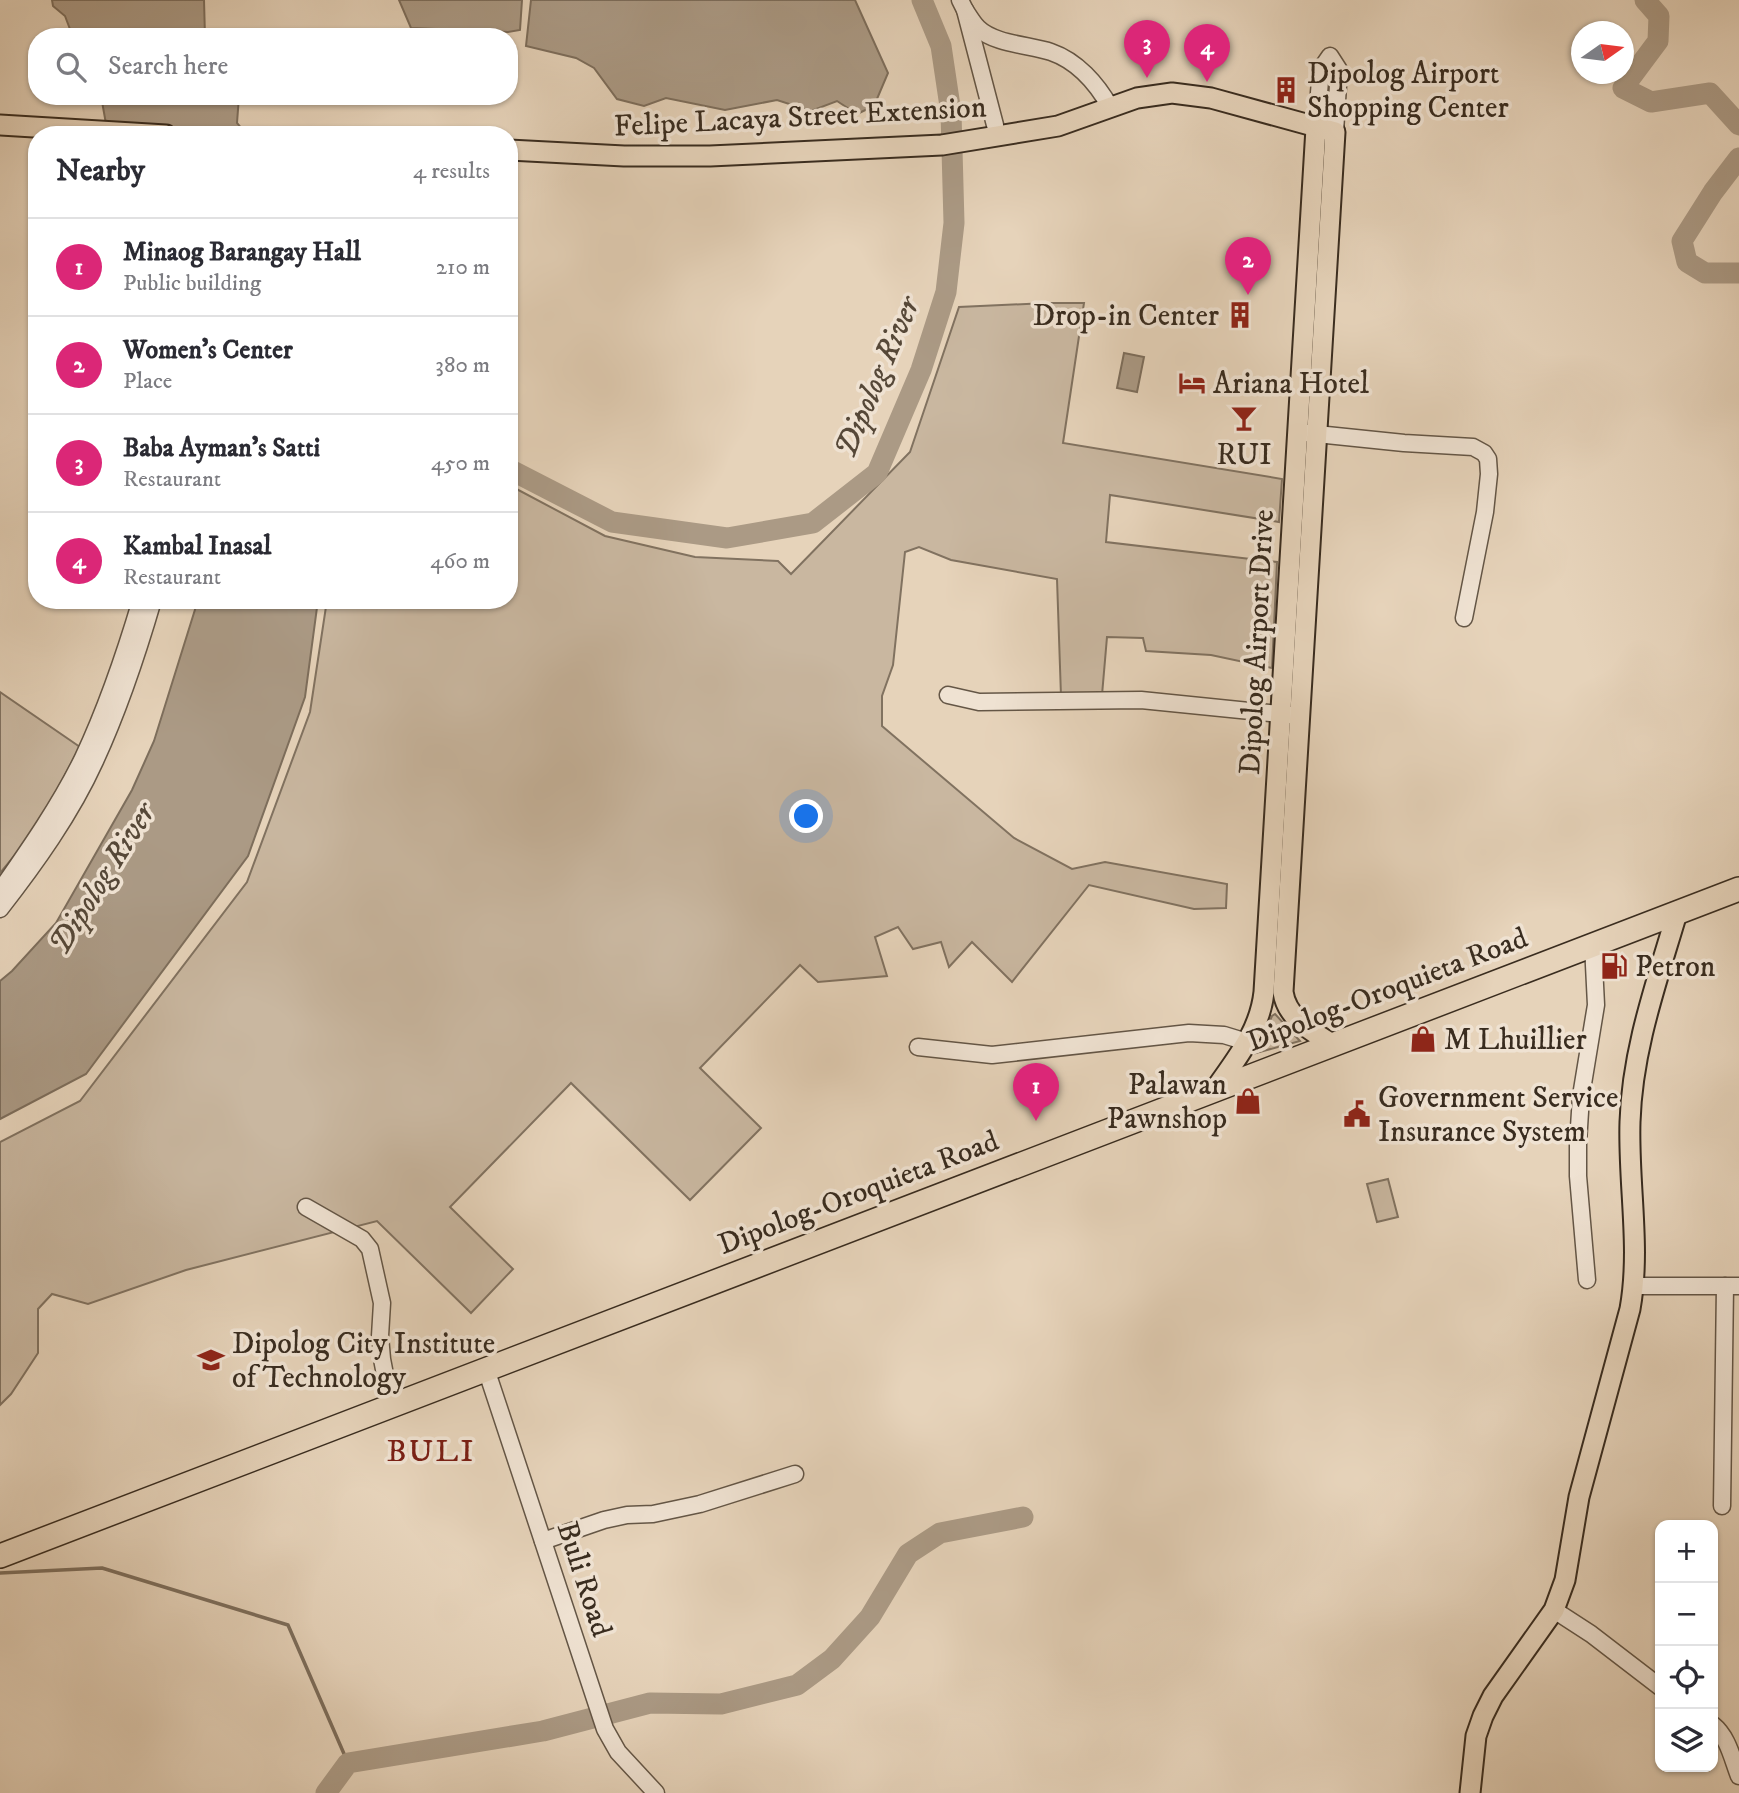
<!DOCTYPE html>
<meta charset="utf-8">
<style>
:root{--surface:#fff;--page:#f7f7f7;--text:#2b2b33;--muted:#7c7c81;--line:#e1e1e2;--accent:#db2777}
body{margin:0;font-family:"IM FELL DW Pica",serif;background:var(--page);color:var(--text)}
.controls{position:absolute;right:21px;bottom:21px;display:grid;overflow:hidden;border-radius:14px;box-shadow:0 2px 5px #0004}
.controls button{width:63px;height:63px;display:grid;place-items:center;padding:0;border:0;border-bottom:2px solid var(--line);background:var(--surface);color:var(--text);font:35px sans-serif}
.compass{position:absolute;left:1571px;top:21px;width:63px;height:63px;border-radius:50%;background:var(--surface);box-shadow:0 2px 5px #0004;rotate:76deg}
.you{position:absolute;left:807px;top:817px;width:24px;height:24px;margin:-18px;border:5px solid #fff;border-radius:50%;background:#1a73e8;box-shadow:0 0 0 10px #1a73e833}
.badge{display:grid;place-items:center;width:46px;height:46px;border-radius:50%;background:var(--accent);color:#fff;font-size:23px;font-weight:700}
.pin{position:absolute;translate:-50% -58px;filter:drop-shadow(0 2px 4px #0008)}
.pin::after{content:'';position:absolute;top:37px;width:24px;height:21px;background:inherit;clip-path:polygon(0 0,100% 0,50% 100%)}
.list{margin:0;padding:0;list-style:none}
h2{display:flex;justify-content:space-between;align-items:center;height:91px;margin:0;padding:0 28px;font-size:30px}
h2 small{font-size:23px;font-weight:400;color:var(--muted)}
.list li{display:grid;grid-template-columns:46px 1fr auto;gap:21px;align-items:center;box-sizing:border-box;height:98px;padding:0 28px;border-top:2px solid var(--line)}
.list b{display:block;font-size:26px;white-space:nowrap}
.list p{margin:0;font-size:23px;white-space:nowrap;color:var(--muted)}
.list em{font-size:23px;font-style:normal;color:var(--muted)}
.icon{flex:none;width:38px;height:38px;fill:none;stroke:currentColor;stroke-width:2;stroke-linecap:round;stroke-linejoin:round}
.map{position:relative;flex:none;width:1739px;height:1793px;overflow:hidden}
.search{position:absolute;background:var(--surface);box-shadow:0 2px 5px #0004;left:28px;top:28px;width:490px;height:77px;display:flex;align-items:center;gap:18px;box-sizing:border-box;padding:0 24px;border-radius:28px;color:var(--muted);font-size:26px}
.panel{position:absolute;background:var(--surface);box-shadow:0 2px 5px #0004;left:28px;top:126px;width:490px;height:483px;border-radius:28px}
.map>svg:first-child{display:block}
.green{fill:#c9b7a0;stroke:#817260;stroke-width:2}
.water{fill:#ab9a85;stroke:#7d6e5c;stroke-width:2}
.lines{fill:none;stroke-linecap:round;stroke-linejoin:round}
.stream{stroke:#7d6e5c;stroke-width:3.5}
.river{stroke:#ab9a85;stroke-width:21}
.minor-casing{stroke:#645646;stroke-width:19}
.major-casing{stroke:#392c1f;stroke-width:23}
.highway-casing{stroke:#392c1f;stroke-width:26}
.minor{stroke:#efe2d2;stroke-width:16}
.major{stroke:#e6d3ba;stroke-width:19}
.highway{stroke:#e6d3ba;stroke-width:23}
.labels{text-anchor:middle;stroke-width:7;stroke-linejoin:round;paint-order:stroke}
.poi-label{font-size:30px;fill:#392c1f;stroke:#efe2d2;text-anchor:start}
.street-label{font-size:30px;fill:#392c1f;stroke:#efe2d2}
.water-label{font-size:32px;font-style:italic;fill:#564838;stroke:#efe2d2}
.neighbourhood-label{font-size:32px;letter-spacing:2px;fill:#7a1f14;stroke:#efe2d2}
</style>
<div class="map">
<svg width="1739" height="1793" viewBox="0 0 1739 1793">
<rect width="100%" height="100%" fill="#e6d3ba"/>
<filter id="stains"><feTurbulence type="fractalNoise" baseFrequency=".00286" numOctaves="4"/><feColorMatrix values="0 0 0 0 .2 0 0 0 0 .09 0 0 0 0 .02 0 0 0 .5 -.17"/></filter>
<radialGradient id="worn" r=".72"><stop offset=".6" stop-color="#630" stop-opacity="0"/><stop offset="1" stop-color="#630" stop-opacity=".3"/></radialGradient>
<!-- green -->
<g class="green">
<path d="M 1047,303 L 1084,303 L 1063,443 L 1282,479 L 1279,522 L 1110,495 L 1106,542 L 1277,562 L 1272,668 L 1211,655 L 1146,651 L 1143,638 L 1107,637 L 1102,695 L 1061,696 L 1057,579 L 951,560 L 919,547 L 905,552 L 893,665 L 882,696 L 882,726 L 1014,838 L 1072,869 L 1105,862 L 1227,884 L 1226,908 L 1194,909 L 1089,885 L 1012,982 L 972,942 L 949,967 L 941,942 L 913,949 L 898,927 L 875,937 L 887,976 L 818,982 L 800,965 L 700,1068 L 761,1128 L 690,1200 L 571,1083 L 450,1207 L 513,1269 L 471,1313 L 377,1221 L 186,1270 L 88,1304 L 52,1294 L 38,1309 L 38,1353 L 11,1394 L 0,1405 L 0,1142 L 80,1101 L 247,882 L 310,712 L 327,600 L 509,600 L 509,485 L 605,536 L 695,557 L 778,561 L 791,574 L 910,452 L 959,307 Z"/>
<path d="M 0,692 L 80,747 L 35,831 L 0,873 Z"/>
<path d="M 1275,1014 L 1300,1041 L 1256,1053 L 1272,1016 Z"/>
<path d="M 1388,1179 L 1398,1217 L 1377,1222 L 1367,1184 Z"/>
</g>
<!-- water -->
<g class="water">
<path d="M 52,0 L 204,0 L 205,37 L 73,37 L 65,16 L 53,6 Z"/>
<path d="M 399,0 L 522,0 L 520,30 L 508,32 L 411,28 Z"/>
<path d="M 531,0 L 855,0 L 888,73 L 874,106 L 857,114 L 837,101 L 811,111 L 777,100 L 725,110 L 666,98 L 644,106 L 617,99 L 594,68 L 576,58 L 526,46 Z"/>
<path d="M 101,96 L 239,96 L 237,123 L 247,135 L 108,135 Z"/>
<path d="M 1124,353 L 1144,357 L 1137,392 L 1117,388 Z"/>
<path d="M 198,600 L 318,600 L 305,697 L 248,856 L 86,1074 L 0,1119 L 0,981 L 12,971 L 56,923 L 132,790 L 154,741 Z"/>
</g>
<g class="lines">
<!-- stream -->
<path class="stream" d="M 0,1573 L 102,1568 L 288,1625 L 348,1763"/>
<!-- river -->
<g class="river">
<path d="M 1645,0 L 1659,16 L 1658,41 L 1623,88 L 1651,102 L 1710,93 L 1739,125"/>
<path d="M 1739,158 L 1713,192 L 1682,241 L 1687,262 L 1705,273 L 1739,273"/>
<path d="M 509,469 L 612,522 L 727,538 L 813,523 L 877,473 L 921,370 L 946,292 L 954,223 L 951,113 L 941,46 L 922,0"/>
<path d="M 326,1793 L 348,1763 L 543,1731 L 650,1703 L 721,1704 L 797,1685 L 832,1659 L 870,1617 L 908,1554 L 940,1533 L 1023,1517"/>
</g>
<defs>
<g id="minor">
<path d="M 960,0 L 965,10 L 995,125"/>
<path d="M 965,10 C 969,16 973,23 978,28 C 994,44 1030,45 1051,52 C 1077,61 1097,84 1110,107"/>
<path d="M 1316,128 L 1321,69 L 1330,56 L 1339,70 L 1335,132"/>
<path d="M 1307,433 L 1404,443 L 1473,447 L 1484,453 L 1488,459 L 1489,474 L 1485,512 L 1464,618"/>
<path d="M 948,695 L 979,702 L 1141,700 L 1290,715"/>
<path d="M 0,891 C 30,848 60,805 83,758 C 107,707 125,654 141,600"/>
<path d="M 0,909 C 35,864 71,814 95,761 C 119,709 137,655 153,600"/>
<path d="M 918,1047 L 992,1055 L 1189,1033 L 1224,1035 L 1247,1042"/>
<path d="M 306,1207 L 362,1239 L 370,1249 L 382,1303 L 380,1336 L 382,1359 L 391,1406"/>
<path d="M 1587,1280 L 1578,1176 L 1578,1143 L 1581,1096 L 1596,1005 L 1593,945"/>
<path d="M 1635,1286 L 1739,1286"/>
<path d="M 486,1369 L 605,1729 L 618,1752 L 656,1793"/>
<path d="M 1722,1506 L 1725,1286"/>
<path d="M 543,1541 L 604,1520 L 627,1515 L 653,1514 L 700,1504 L 795,1474"/>
<path d="M 1554,1610 L 1591,1634 L 1660,1687"/>
<path d="M 1713,1725 C 1728,1737 1732,1758 1739,1776"/>
</g>
<g id="major">
<path d="M 0,125 L 166,135"/>
<path d="M 509,150 L 624,156 L 710,156 L 942,145 L 1058,126 L 1137,98 L 1172,93 L 1211,98 L 1335,132 L 1283,992 C 1287,1019 1312,1031 1332,1044"/>
<path d="M 1216,1088 C 1237,1058 1260,1030 1264,992 L 1316,128"/>
<path d="M 1470,1793 L 1476,1736 L 1483,1716 L 1493,1696 L 1554,1610 L 1565,1580 L 1579,1497 L 1630,1309 C 1641,1248 1628,1184 1630,1122 C 1632,1050 1657,981 1677,913"/>
</g>
<path id="highway" d="M 0,1556 L 1739,889"/>
</defs>
<!-- minor casing -->
<use href="#minor" class="minor-casing"/>
<!-- major casing -->
<use href="#major" class="major-casing"/>
<!-- highway casing -->
<use href="#highway" class="highway-casing"/>
<!-- minor -->
<use href="#minor" class="minor"/>
<!-- major -->
<use href="#major" class="major"/>
<!-- highway -->
<use href="#highway" class="highway"/>
</g>
<!-- icons -->
<defs>
<symbol id="building-bare" viewBox="-9 -9 18 18"><path d="M-4-6H4V6H1V3H-1V6H-4ZM-2.5-4.3h1.7v1.8h-1.7ZM.8-4.3h1.7v1.8H.8ZM-2.5-1h1.7V.8h-1.7ZM.8-1h1.7V.8H.8Z" fill="#8f2418" stroke="#efe2d2" stroke-width="2.5" paint-order="stroke"/></symbol>
<symbol id="hotel-bare" viewBox="-9 -9 18 18"><path d="M-6-4.5h1.5V1H6V5H4.5V3h-9V5H-6ZM-4 0a1.8 1.8 0 1 1 3.6 0ZM.5 0V-2.5h3Q6-2.5 6 0Z" fill="#8f2418" stroke="#efe2d2" stroke-width="2.5" paint-order="stroke"/></symbol>
<symbol id="bar-bare" viewBox="-9 -9 18 18"><path d="M-6-5H6L.8 .8V4.5H3.5V6h-7V4.5H-.8V.8Z" fill="#8f2418" stroke="#efe2d2" stroke-width="2.5" paint-order="stroke"/></symbol>
<symbol id="fuel-bare" viewBox="-9 -9 18 18"><path d="M-5.5-6h7V0h2V4h1.3V-2.5L3-4.5l.8-.8L6-3V5H2.5V1h-1V6h-7ZM-4.2-4.7v3.2H.2V-4.7Z" fill="#8f2418" stroke="#efe2d2" stroke-width="2.5" paint-order="stroke"/></symbol>
<symbol id="shop-bare" viewBox="-9 -9 18 18"><path d="M-5-2.5h2.3a2.7 3.5 0 0 1 5.4 0H5L5.5 6h-11ZM-1.5-2.5h3a1.5 2.3 0 0 0-3 0Z" fill="#8f2418" stroke="#efe2d2" stroke-width="2.5" paint-order="stroke"/></symbol>
<symbol id="civic-bare" viewBox="-9 -9 18 18"><path d="M-.6-6.5H3V-4.5H.6V-3L4-1V1h2V6H-6V1h2V-1L-.6-3ZM-1.2 2.5V6h2.4V2.5Z" fill="#8f2418" stroke="#efe2d2" stroke-width="2.5" paint-order="stroke"/></symbol>
<symbol id="university-bare" viewBox="-9 -9 18 18"><path d="M0-5L7-2L0 1L-7-2ZM-4 1L0 2.5L4 1V4Q0 6-4 4Z" fill="#8f2418" stroke="#efe2d2" stroke-width="2.5" paint-order="stroke"/></symbol>
</defs>
<g fill-rule="evenodd">
<use href="#building-bare" x="1267" y="71" width="38" height="38"/>
<use href="#building-bare" x="1221" y="296" width="38" height="38"/>
<use href="#hotel-bare" x="1173" y="364" width="38" height="38"/>
<use href="#bar-bare" x="1225" y="399" width="38" height="38"/>
<use href="#fuel-bare" x="1595" y="947" width="38" height="38"/>
<use href="#shop-bare" x="1404" y="1020" width="38" height="38"/>
<use href="#shop-bare" x="1229" y="1082" width="38" height="38"/>
<use href="#civic-bare" x="1338" y="1095" width="38" height="38"/>
<use href="#university-bare" x="192" y="1341" width="38" height="38"/>
</g>
<g class="labels">
<!-- poi labels -->
<g class="poi-label">
<text x="1307" y="83">Dipolog Airport<tspan x="1307" dy="34">Shopping Center</tspan></text>
<text x="1219" y="325" text-anchor="end">Drop-in Center</text>
<text x="1213" y="393">Ariana Hotel</text>
<text x="1244" y="464" text-anchor="middle">RUI</text>
<text x="1635" y="976">Petron</text>
<text x="1444" y="1049">M Lhuillier</text>
<text x="1227" y="1094" text-anchor="end">Palawan<tspan x="1227" dy="34">Pawnshop</tspan></text>
<text x="1378" y="1107">Government Service<tspan x="1378" dy="34">Insurance System</tspan></text>
<text x="232" y="1353">Dipolog City Institute<tspan x="232" dy="34">of Technology</tspan></text>
</g>
<!-- street labels -->
<g class="street-label">
<text transform="translate(800 116) rotate(-3)" y="10">Felipe Lacaya Street Extension</text>
<text transform="translate(1256 642) rotate(-87)" y="10">Dipolog Airport Drive</text>
<text transform="translate(1387 989) rotate(-21)" y="10">Dipolog-Oroquieta Road</text>
<text transform="translate(858 1192) rotate(-21)" y="10">Dipolog-Oroquieta Road</text>
<text transform="translate(585 1579) rotate(72)" y="10">Buli Road</text>
</g>
<!-- water labels -->
<g class="water-label">
<text transform="translate(876 377) rotate(-67)" y="11">Dipolog River</text>
<text transform="translate(101 878) rotate(-58)" y="11">Dipolog River</text>
</g>
<!-- neighbourhood labels -->
<g class="neighbourhood-label">
<text x="431" y="1461">BULI</text>
</g>
</g>
<rect width="100%" height="100%" filter="url(#stains)"/>
<rect width="100%" height="100%" fill="url(#worn)"/>
</svg>
<div class="controls">
<button>+</button>
<button>−</button>
<button><svg class="icon" aria-label="locate" viewBox="0 0 24 24"><circle cx="12" cy="12" r="6"/><path d="M12 2v4M12 18v4M2 12h4M18 12h4"/></svg></button>
<button><svg class="icon" aria-label="layers" viewBox="0 0 24 24"><path d="M12 4l9 5-9 5-9-5zM3 14l9 5 9-5"/></svg></button>
</div>
<svg class="compass" viewBox="-18 -18 36 36"><path d="M0-13l5 13h-10z" fill="#e53935"/><path d="M0 13l5-13h-10z" fill="#7c7c81"/></svg>
<div class="you"></div>
<div class="pin badge" style="left:1036px;top:1121px">1</div>
<div class="pin badge" style="left:1248px;top:295px">2</div>
<div class="pin badge" style="left:1147px;top:78px">3</div>
<div class="pin badge" style="left:1207px;top:82px">4</div>
<div class="search"><svg class="icon" aria-label="search" viewBox="0 0 24 24"><circle cx="10" cy="10" r="6"/><path d="M15 15l6 6"/></svg>Search here</div>
<section class="panel">
<h2>Nearby<small>4 results</small></h2>
<ul class="list">
<li><span class="badge">1</span><div><b>Minaog Barangay Hall</b><p>Public building</p></div><em>210 m</em></li>
<li><span class="badge">2</span><div><b>Women's Center</b><p>Place</p></div><em>380 m</em></li>
<li><span class="badge">3</span><div><b>Baba Ayman's Satti</b><p>Restaurant</p></div><em>450 m</em></li>
<li><span class="badge">4</span><div><b>Kambal Inasal</b><p>Restaurant</p></div><em>460 m</em></li>
</ul>
</section>
</div>
